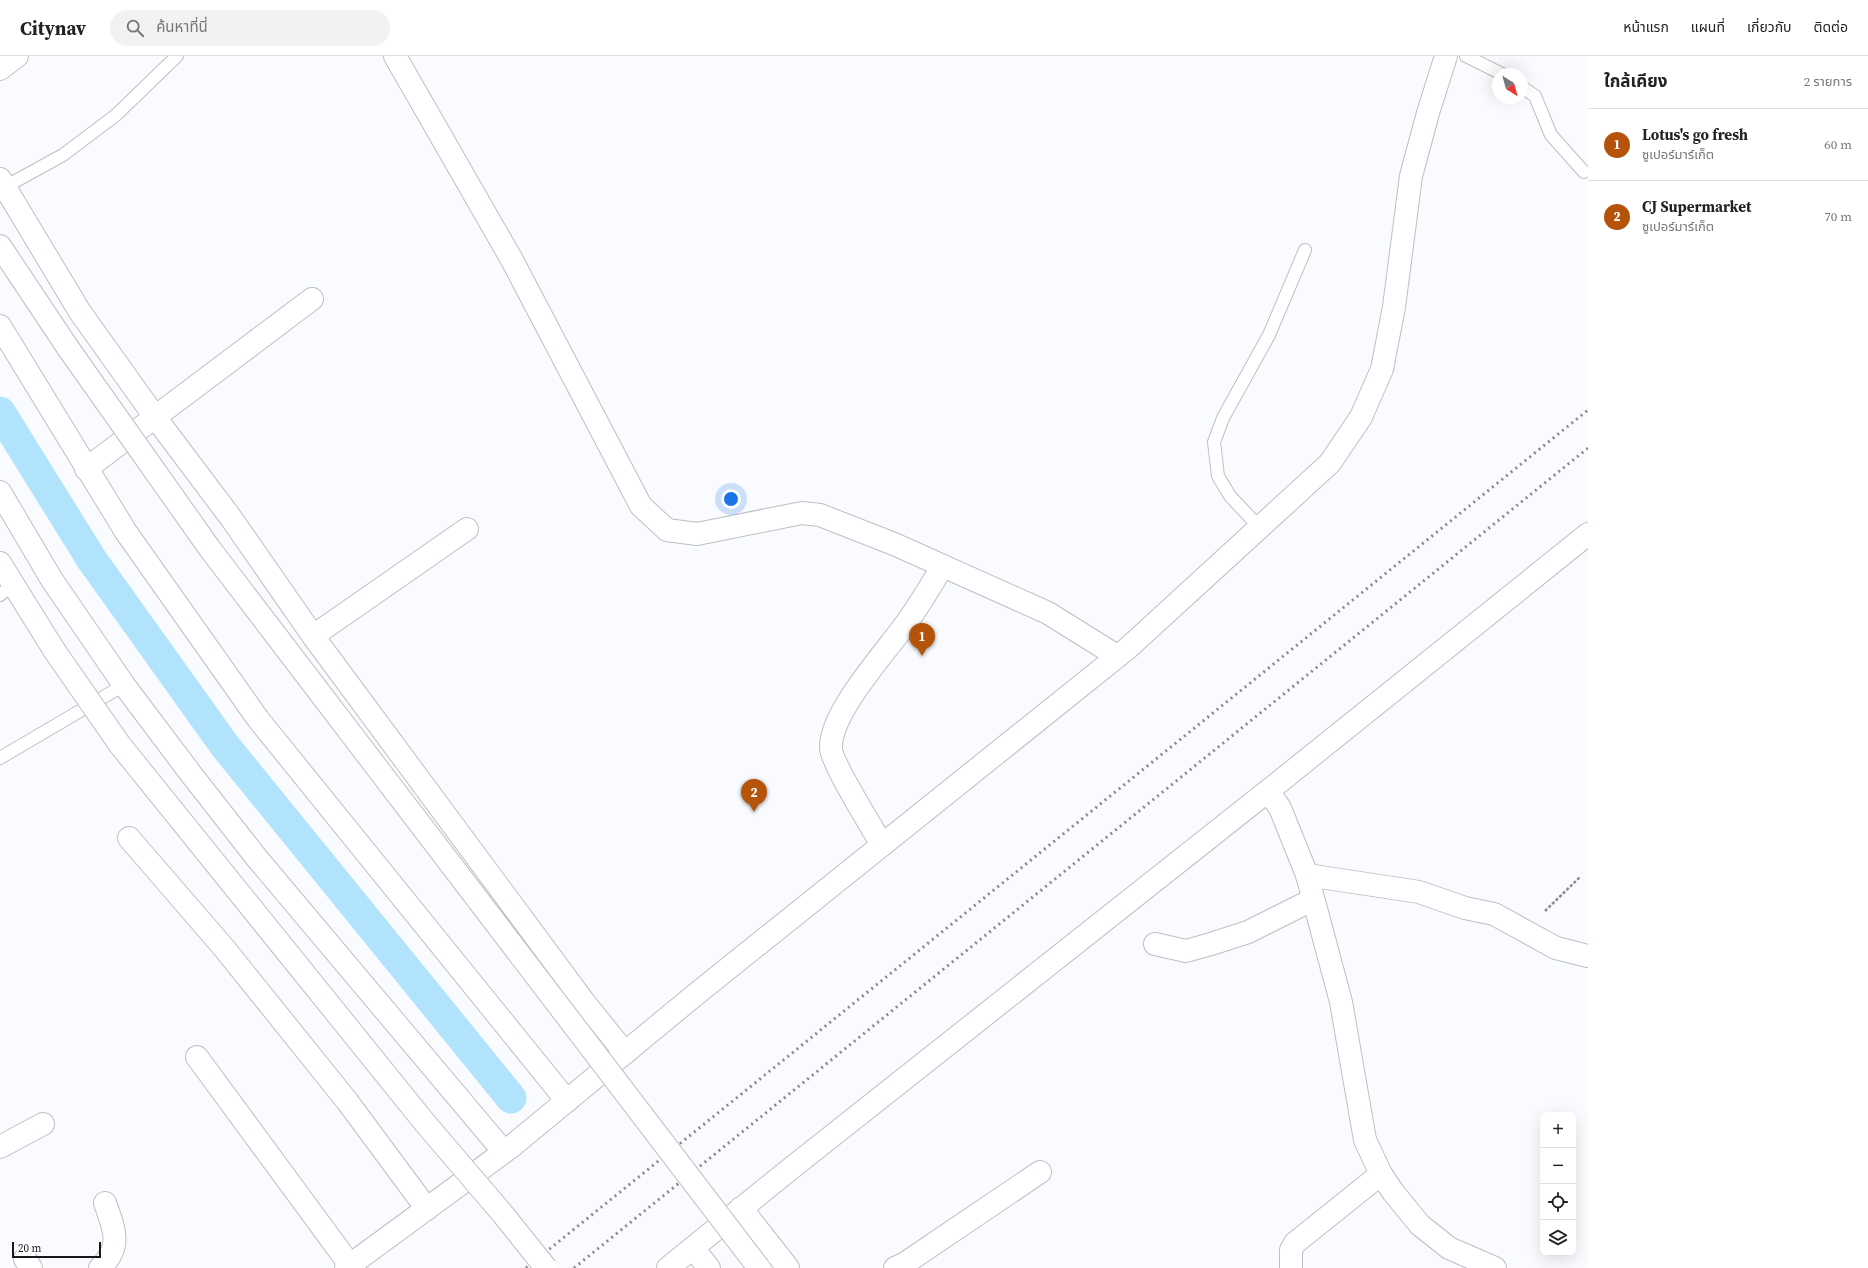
<!DOCTYPE html>
<html lang="th">
<meta charset="utf-8">
<style>
:root{--surface:#fff;--page:#f2f2f2;--text:#222;--muted:#767676;--line:#e0e0e0;--accent:#b45309}
body{margin:0;font-family:"Source Serif 4","Noto Sans Thai",serif;background:var(--page);color:var(--text)}
.controls{position:absolute;right:12px;bottom:12px;display:grid;overflow:hidden;border-radius:8px;box-shadow:0 4px 16px #0002}
.controls button{width:36px;height:36px;display:grid;place-items:center;padding:0;border:0;border-bottom:1px solid var(--line);background:var(--surface);color:var(--text);font:20px sans-serif}
.compass{position:absolute;left:1492px;top:12px;width:36px;height:36px;border-radius:50%;background:var(--surface);box-shadow:0 4px 16px #0002;rotate:143deg}
.scale{position:absolute;left:12px;bottom:10px;width:89px;box-sizing:border-box;padding-left:4px;border:2px solid #17181a;border-top:0;font-size:11px;line-height:14px;white-space:nowrap;color:#17181a;-webkit-text-stroke:3px #fff;paint-order:stroke}
.you{position:absolute;left:731px;top:443px;width:14px;height:14px;margin:-10px;border:3px solid #fff;border-radius:50%;background:#1a73e8;box-shadow:0 0 0 6px #1a73e833}
.badge{display:grid;place-items:center;width:26px;height:26px;border-radius:50%;background:var(--accent);color:#fff;font-size:13px;font-weight:700}
.pin{position:absolute;translate:-50% -33px;filter:drop-shadow(0 1px 2px #0008)}
.pin::after{content:'';position:absolute;top:21px;width:14px;height:12px;background:inherit;clip-path:polygon(0 0,100% 0,50% 100%)}
.list{margin:0;padding:0;list-style:none}
h2{display:flex;justify-content:space-between;align-items:center;height:52px;margin:0;padding:0 16px;font-size:17px}
h2 small{font-size:13px;font-weight:400;color:var(--muted)}
.list li{display:grid;grid-template-columns:26px 1fr auto;gap:12px;align-items:center;box-sizing:border-box;height:72px;padding:0 16px;border-top:1px solid var(--line)}
.list b{display:block;font-size:15px;white-space:nowrap}
.list p{margin:0;font-size:13px;white-space:nowrap;color:var(--muted)}
.list em{font-size:13px;font-style:normal;color:var(--muted)}
.icon{flex:none;width:22px;height:22px;fill:none;stroke:currentColor;stroke-width:2;stroke-linecap:round;stroke-linejoin:round}
.map{position:relative;flex:none;width:1588px;height:1212px;overflow:hidden}
header{display:flex;align-items:center;gap:24px;box-sizing:border-box;height:56px;padding:0 20px;background:var(--surface);border-bottom:1px solid var(--line)}
header strong{font-size:19px}
nav{display:flex;gap:22px;margin-inline-start:auto;font-size:14px}
.search{width:280px;height:36px;background:var(--page);display:flex;align-items:center;gap:10px;box-sizing:border-box;padding:0 14px;border-radius:22px;color:var(--muted);font-size:15px}
main{display:flex}
aside{flex:1;background:var(--surface)}
.map>svg:first-child{display:block}
.lines{fill:none;stroke-linecap:round;stroke-linejoin:round}
.canal{stroke:#b1e4fc;stroke-width:31}
.lane-casing{stroke:#bcbfc5;stroke-width:14}
.street-casing{stroke:#bcbfc5;stroke-width:24}
.secondary-casing{stroke:#bcbfc5;stroke-width:24}
.path{stroke:#888a8c;stroke-width:2.5;stroke-dasharray:3 2;stroke-linecap:butt}
.lane{stroke:#fff;stroke-width:12}
.street{stroke:#fff;stroke-width:22}
.secondary{stroke:#fff;stroke-width:22}
.rail{stroke:#898a8d;stroke-width:3;stroke-dasharray:2 4;stroke-linecap:butt}
.secondary-bridge-casing{stroke:#bcbfc5;stroke-width:24;stroke-linecap:butt}
.secondary-bridge{stroke:#fff;stroke-width:22}
</style>
<header>
<strong>Citynav</strong>
<div class="search"><svg class="icon" aria-label="search" viewBox="0 0 24 24"><circle cx="10" cy="10" r="6"/><path d="M15 15l6 6"/></svg>ค้นหาที่นี่</div>
<nav><a>หน้าแรก</a><a>แผนที่</a><a>เกี่ยวกับ</a><a>ติดต่อ</a></nav>
</header>
<main>
<div class="map">
<svg width="1588" height="1212" viewBox="0 0 1588 1212">
<rect width="100%" height="100%" fill="#f9fbfe"/>
<g class="lines">
<!-- canal -->
<path class="canal" d="M 0,356 L 92,504 L 225,690 L 511,1042"/>
<defs>
<g id="lane">
<path d="M 1466,0 L 1502,18"/>
<path d="M 1522,31 L 1535,40 L 1551,79 L 1584,116"/>
<path d="M 1,133 L 63,99 L 116,59 L 177,0"/>
<path d="M 1260,472 L 1230,440 L 1218,420 L 1214,386 L 1223,362 L 1269,279 L 1305,194"/>
<path d="M 0,539 L 12,529"/>
<path d="M 0,702 L 124,629"/>
</g>
<g id="street">
<path d="M 395,0 L 512,204 L 641,450 L 667,474 L 697,478 L 802,457 L 820,459 L 894,488 L 1048,557 L 1117,600"/>
<path d="M 0,13 L 17,0"/>
<path d="M 86,413 L 312,243"/>
<path d="M 313,580 L 467,473"/>
<path d="M 1268,735 L 1280,752 L 1307,819 L 1341,946 L 1365,1084 L 1381,1118 L 1393,1136 L 1420,1169 L 1449,1192 L 1495,1212"/>
<path d="M 129,782 L 224,892 L 347,1045 L 427,1153"/>
<path d="M 882,789 C 873,773 831,706 831,692 C 830,655 889,593 910,562 C 922,545 932,527 943,510"/>
<path d="M 1307,819 L 1419,836 L 1465,852 L 1494,858 L 1556,892 L 1588,900"/>
<path d="M 1155,888 L 1186,895 L 1211,888 L 1248,876 L 1312,844"/>
<path d="M 197,1001 L 350,1209"/>
<path d="M 512,1090 L 695,939 L 1128,592 L 1330,407 L 1361,361 L 1382,313 L 1394,251 L 1411,120 L 1428,57 L 1446,0"/>
<path d="M 0,1091 L 43,1068"/>
<path d="M 25,1203 L 31,1212"/>
<path d="M 100,1212 C 123,1190 114,1173 105,1147"/>
<path d="M 346,1212 L 504,1096"/>
<path d="M 668,1212 L 789,1114 L 1268,735 L 1588,478"/>
<path d="M 895,1212 L 904,1208 L 1040,1116"/>
<path d="M 1291,1212 L 1291,1194 L 1295,1187 L 1381,1118"/>
</g>
<g id="secondary">
<path d="M 0,123 L 80,256 L 155,361 L 231,462 L 313,580 L 584,946 L 625,997"/>
<path d="M 0,190 L 68,292"/>
<path d="M 0,270 L 126,476 L 258,663 L 567,1045"/>
<path d="M 0,436 L 52,524 L 124,629 L 191,718 L 256,801 L 504,1096 L 512,1090"/>
<path d="M 0,507 L 54,594"/>
<path d="M 741,1152 L 788,1212"/>
<path d="M 693,1192 L 709,1212"/>
</g>
</defs>
<!-- lane casing -->
<use href="#lane" class="lane-casing"/>
<!-- street casing -->
<use href="#street" class="street-casing"/>
<!-- secondary casing -->
<use href="#secondary" class="secondary-casing"/>
<!-- path -->
<path class="path" d="M 1545,855 L 1580,821"/>
<!-- lane -->
<use href="#lane" class="lane"/>
<!-- street -->
<use href="#street" class="street"/>
<!-- secondary -->
<use href="#secondary" class="secondary"/>
<!-- rail -->
<g class="rail">
<path d="M 526,1212 L 1588,354"/>
<path d="M 574,1212 L 1588,392"/>
</g>
<defs>
<g id="secondary-bridge">
<path d="M 68,292 L 210,493 L 759,1212"/>
<path d="M 54,594 L 120,689 L 425,1067 L 502,1157 L 546,1212"/>
</g>
</defs>
<!-- secondary-bridge casing -->
<use href="#secondary-bridge" class="secondary-bridge-casing"/>
<!-- secondary-bridge -->
<use href="#secondary-bridge" class="secondary-bridge"/>
</g>
</svg>
<div class="controls">
<button>+</button>
<button>−</button>
<button><svg class="icon" aria-label="locate" viewBox="0 0 24 24"><circle cx="12" cy="12" r="6"/><path d="M12 2v4M12 18v4M2 12h4M18 12h4"/></svg></button>
<button><svg class="icon" aria-label="layers" viewBox="0 0 24 24"><path d="M12 4l9 5-9 5-9-5zM3 14l9 5 9-5"/></svg></button>
</div>
<svg class="compass" viewBox="-18 -18 36 36"><path d="M0-13l5 13h-10z" fill="#e53935"/><path d="M0 13l5-13h-10z" fill="#767676"/></svg>
<div class="scale">20 m</div>
<div class="you"></div>
<div class="pin badge" style="left:922px;top:600px">1</div>
<div class="pin badge" style="left:754px;top:756px">2</div>
</div>
<aside>
<h2>ใกล้เคียง<small>2 รายการ</small></h2>
<ul class="list">
<li><span class="badge">1</span><div><b>Lotus's go fresh</b><p>ซูเปอร์มาร์เก็ต</p></div><em>60 m</em></li>
<li><span class="badge">2</span><div><b>CJ Supermarket</b><p>ซูเปอร์มาร์เก็ต</p></div><em>70 m</em></li>
</ul>
</aside>
</main>
